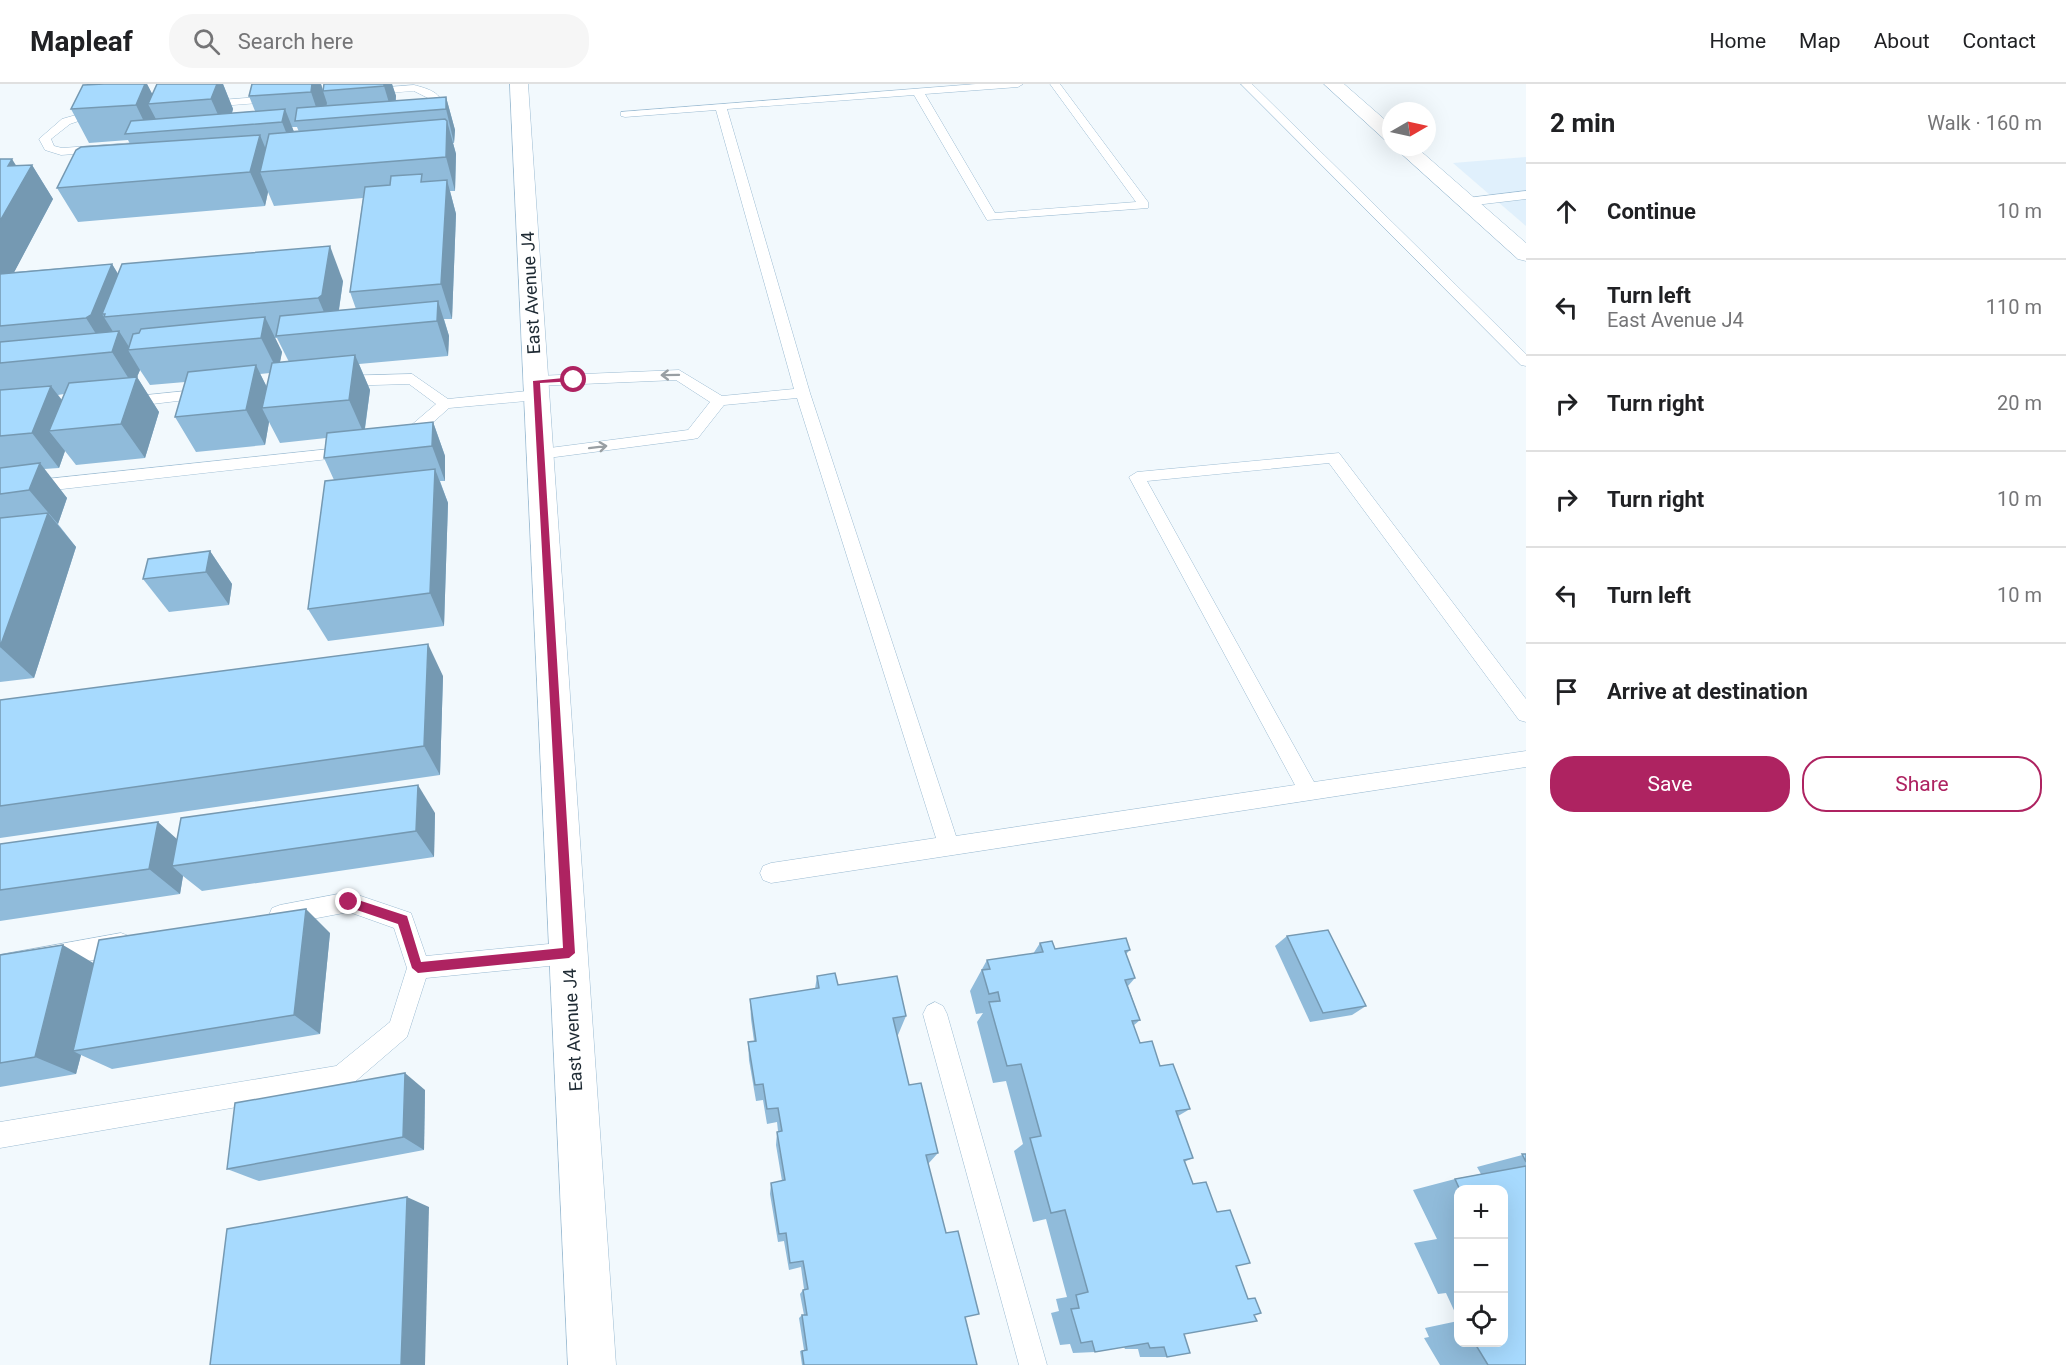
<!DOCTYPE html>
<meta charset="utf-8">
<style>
:root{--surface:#fff;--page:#f6f6f6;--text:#202124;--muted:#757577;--line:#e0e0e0;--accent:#ae2361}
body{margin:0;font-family:Roboto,sans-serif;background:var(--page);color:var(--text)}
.controls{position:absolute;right:18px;bottom:18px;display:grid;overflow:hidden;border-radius:12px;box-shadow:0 6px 24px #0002}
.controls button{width:54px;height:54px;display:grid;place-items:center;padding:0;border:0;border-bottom:2px solid var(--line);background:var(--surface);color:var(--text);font:30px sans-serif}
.compass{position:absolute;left:1382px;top:18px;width:54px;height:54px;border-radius:50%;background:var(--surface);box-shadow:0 6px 24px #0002;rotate:81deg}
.stop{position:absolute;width:18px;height:18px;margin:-14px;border:4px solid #ae2361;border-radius:50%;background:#fff}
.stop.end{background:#ae2361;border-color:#fff;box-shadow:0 2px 6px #0008}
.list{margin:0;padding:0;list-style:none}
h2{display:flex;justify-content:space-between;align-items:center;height:78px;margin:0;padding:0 24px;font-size:26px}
h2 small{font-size:20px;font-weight:400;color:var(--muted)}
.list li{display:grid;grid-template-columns:39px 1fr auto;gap:18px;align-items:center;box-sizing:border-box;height:96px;padding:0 24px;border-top:2px solid var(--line)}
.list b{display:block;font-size:22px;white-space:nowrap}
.list p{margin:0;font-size:20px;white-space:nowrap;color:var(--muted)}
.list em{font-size:20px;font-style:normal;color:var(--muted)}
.actions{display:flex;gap:12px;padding:18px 24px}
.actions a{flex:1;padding:14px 0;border:2px solid var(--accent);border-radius:24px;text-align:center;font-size:21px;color:var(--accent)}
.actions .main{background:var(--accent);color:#fff}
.icon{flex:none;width:33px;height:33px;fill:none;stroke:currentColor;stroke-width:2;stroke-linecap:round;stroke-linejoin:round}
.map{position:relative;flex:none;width:1526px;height:1281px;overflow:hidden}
header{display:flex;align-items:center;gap:36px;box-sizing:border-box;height:84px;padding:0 30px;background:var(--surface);border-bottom:2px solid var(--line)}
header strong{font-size:28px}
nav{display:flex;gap:33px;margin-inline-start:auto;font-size:21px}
.search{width:420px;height:54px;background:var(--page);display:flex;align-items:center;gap:15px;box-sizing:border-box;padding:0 21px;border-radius:24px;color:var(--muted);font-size:22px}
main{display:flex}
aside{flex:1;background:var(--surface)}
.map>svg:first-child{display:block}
.built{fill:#e0f0fc}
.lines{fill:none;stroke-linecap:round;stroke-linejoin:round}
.service-casing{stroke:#9bbbd2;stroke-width:1}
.minor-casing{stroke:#9bbbd2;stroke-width:1}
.service{fill:#fff;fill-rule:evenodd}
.minor{fill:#fff;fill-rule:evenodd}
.wall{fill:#90bbda;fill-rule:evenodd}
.shaded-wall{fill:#7599b2}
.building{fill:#a7dafe;stroke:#7599b2;stroke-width:1.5}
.oneway{stroke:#999fa3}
.route{fill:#ae2361}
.labels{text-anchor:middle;stroke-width:5;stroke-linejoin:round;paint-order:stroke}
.street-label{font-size:18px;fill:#1d2932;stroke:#fff}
</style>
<header>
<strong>Mapleaf</strong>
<div class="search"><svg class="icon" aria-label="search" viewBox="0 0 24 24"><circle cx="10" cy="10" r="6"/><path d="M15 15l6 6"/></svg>Search here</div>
<nav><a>Home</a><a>Map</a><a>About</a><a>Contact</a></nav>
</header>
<main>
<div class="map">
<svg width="1526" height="1281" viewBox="0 0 1526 1281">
<rect width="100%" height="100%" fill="#f2f9fd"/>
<!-- built -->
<path class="built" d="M 1526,73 L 1526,142 L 1453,79 Z"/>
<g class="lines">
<defs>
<g id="service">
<path d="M 976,0 L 1023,0 L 1018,3 L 925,10 L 995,129 L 1136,118 L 1050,0 L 1060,0 L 1148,118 L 1148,124 L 987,136 L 914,11 L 727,25 L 810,309 L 956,752 L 1295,701 L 1129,393 L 1137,388 L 1339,369 L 1526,615 L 1526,638 L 1519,636 L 1329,379 L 1147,397 L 1314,698 L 1526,667 L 1526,683 L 771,799 L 763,796 L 760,789 L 763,782 L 771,779 L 936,754 L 797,314 L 724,321 L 698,354 L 693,355 L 540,375 L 532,370 L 534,366 L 688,346 L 710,318 L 676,296 L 536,302 L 529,297 L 536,292 L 679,286 L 722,312 L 794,305 L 716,26 L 625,33 L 621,32 L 621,28 Z"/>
<path d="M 1241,0 L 1252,0 L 1526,270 L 1526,282 L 1521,281 Z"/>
<path d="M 414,1 C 429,5 441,8 444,24 L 434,36 L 409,45 L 61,71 L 45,66 L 39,55 L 62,35 L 93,26 ZM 414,7 L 432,16 L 433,24 L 426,32 L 407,39 L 62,64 L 54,62 L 51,55 L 70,40 L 93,32 Z"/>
<path d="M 1526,107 L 1526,115 L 1467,122 L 1461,118 L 1467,114 Z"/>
<path d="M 412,290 L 448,315 L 537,306 L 544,311 L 537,316 L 449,324 L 411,358 L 401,358 L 398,354 L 401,350 L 436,320 L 409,300 L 339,302 L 332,297 L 339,292 Z"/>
<path d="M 206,305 L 213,310 L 211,313 L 127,323 L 119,318 L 127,313 Z"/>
<path d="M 349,363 L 357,368 L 355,372 L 0,412 L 0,400 Z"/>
<path d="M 349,808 L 411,829 L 426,872 L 569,858 L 577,861 L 580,869 L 577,877 L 569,880 L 426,894 L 407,953 L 350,1002 L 341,1005 L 0,1064 L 0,1038 L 336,982 L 390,938 L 407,884 L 394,844 L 349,828 L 280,841 L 272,838 L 269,831 L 272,824 L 280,821 Z"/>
<path d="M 121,849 L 129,852 L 132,860 L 129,868 L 121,871 L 0,893 L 0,871 Z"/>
<path d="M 935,918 L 943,922 L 947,930 L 1047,1281 L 1019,1281 L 923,930 L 927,922 Z"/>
</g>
<g id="minor">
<path d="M 510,0 L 528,0 L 616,1281 L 568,1281 Z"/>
<path d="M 1324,0 L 1344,0 L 1391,41 L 1391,57 L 1384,55 Z"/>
<path d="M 1394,63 L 1416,63 L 1526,159 L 1526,177 L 1518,175 Z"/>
</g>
</defs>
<!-- service casing -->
<use href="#service" class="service-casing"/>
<!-- minor casing -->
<use href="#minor" class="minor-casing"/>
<!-- service -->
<use href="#service" class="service"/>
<!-- minor -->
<use href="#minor" class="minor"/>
</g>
<!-- wall -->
<g class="wall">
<path d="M 104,0 L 147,0 L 152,10 L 223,0 L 233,25 L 232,29 L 255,27 L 249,12 L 252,0 L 321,0 L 323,6 L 392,0 L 396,12 L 396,17 L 446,13 L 455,46 L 454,59 L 453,59 L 456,70 L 455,107 L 450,107 L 456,130 L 452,235 L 444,235 L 449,252 L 448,272 L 359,280 L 370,306 L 365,345 L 433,338 L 445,372 L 445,397 L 440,397 L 448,419 L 444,542 L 328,557 L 308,525 L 334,396 L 324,374 L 326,354 L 280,359 L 269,338 L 265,361 L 196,368 L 175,333 L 185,298 L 150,301 L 140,286 L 137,293 L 159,328 L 145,374 L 76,381 L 65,367 L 59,384 L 44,385 L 67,414 L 58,440 L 76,463 L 34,594 L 0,598 L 0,75 L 17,82 L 32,81 L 53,115 L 14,188 L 112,180 L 118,190 L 343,197 L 339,226 L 356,225 L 350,208 L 363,114 L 274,122 L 268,108 L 265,122 L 78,138 L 57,104 L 130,60 L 128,56 L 89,59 L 71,25 ZM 292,43 L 297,43 L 299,48 L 294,48 ZM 275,254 L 277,254 L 289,278 L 280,278 L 282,268 ZM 270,289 L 267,303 L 260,290 ZM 64,310 L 62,316 L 58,311 Z"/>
<path d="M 210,467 L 232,500 L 229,521 L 169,528 L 143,495 Z"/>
<path d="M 443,592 L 440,691 L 0,754 L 0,616 Z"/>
<path d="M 435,729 L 434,773 L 202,807 L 183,792 L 180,810 L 0,837 L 0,760 L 177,755 Z"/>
<path d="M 330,849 L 320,950 L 112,985 L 81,971 L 76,990 L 0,1003 L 0,871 L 93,879 Z"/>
<path d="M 1287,852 L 1366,922 L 1352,931 L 1310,938 L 1275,862 Z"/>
<path d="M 1040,859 L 1055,865 L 1130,866 L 1126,870 L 1135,894 L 1128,902 L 1140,936 L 1133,942 L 1140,959 L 1160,982 L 1190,1025 L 1178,1032 L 1193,1074 L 1184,1078 L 1193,1100 L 1236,1182 L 1167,1273 L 1140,1273 L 1138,1265 L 1125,1265 L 1124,1263 L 1095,1268 L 1073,1269 L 1070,1260 L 1060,1261 L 1051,1229 L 1059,1227 L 1056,1215 L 1067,1213 L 1046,1135 L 1033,1138 L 1014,1067 L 1023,1060 L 1006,997 L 993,999 L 977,938 L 983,929 L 976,930 L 970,907 L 987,876 L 1033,870 Z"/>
<path d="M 817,892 L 906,932 L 898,951 L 897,951 L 909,1001 L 938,1069 L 928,1080 L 977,1281 L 802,1281 L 800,1267 L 804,1266 L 799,1234 L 802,1231 L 804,1231 L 800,1210 L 803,1206 L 804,1205 L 801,1183 L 789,1186 L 784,1157 L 778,1158 L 770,1110 L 771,1099 L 782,1097 L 776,1061 L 777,1048 L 778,1047 L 777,1038 L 767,1040 L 763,1016 L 756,1017 L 749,976 L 748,958 L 754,957 L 751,935 L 750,915 L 815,905 Z"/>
<path d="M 425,1006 L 424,1066 L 259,1097 L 227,1085 Z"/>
<path d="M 1526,1070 L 1526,1281 L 1440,1281 L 1424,1254 L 1429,1253 L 1425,1244 L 1458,1237 L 1458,1258 L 1503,1258 L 1503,1106 L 1458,1106 L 1458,1235 L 1446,1209 L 1438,1210 L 1414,1159 L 1437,1155 L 1413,1106 L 1455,1095 L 1481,1090 L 1477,1083 Z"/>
</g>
<!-- shaded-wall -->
<g class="shaded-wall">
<path d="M 145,0 L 147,0 L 157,19 L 148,20 L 158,39 L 149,48 L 136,21 Z"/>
<path d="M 217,0 L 223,0 L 233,25 L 228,42 L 223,42 L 211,15 Z"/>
<path d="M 312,0 L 321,0 L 323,7 L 327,19 L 324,35 L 320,35 L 311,8 Z"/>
<path d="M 384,0 L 392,0 L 396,12 L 394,29 L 392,29 L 384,2 Z"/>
<path d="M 446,13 L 455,46 L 454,59 L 446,25 Z"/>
<path d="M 285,25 L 298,58 L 295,71 L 282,38 Z"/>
<path d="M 447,37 L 456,70 L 455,107 L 446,73 Z"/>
<path d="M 260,51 L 274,85 L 260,88 L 268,108 L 265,122 L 250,88 Z"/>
<path d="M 12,75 L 24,94 L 32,81 L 53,115 L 0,215 L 0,137 L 8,82 Z"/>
<path d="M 447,96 L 456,130 L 452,235 L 441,200 Z"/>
<path d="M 330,162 L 343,197 L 336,245 L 332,247 L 318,214 Z"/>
<path d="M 112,180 L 133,215 L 105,230 L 102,230 L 117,254 L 119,247 L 131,266 L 128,266 L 140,286 L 137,293 L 159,328 L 145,374 L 121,340 L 134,303 L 112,268 L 112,267 L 108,269 L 86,234 Z"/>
<path d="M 438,217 L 449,252 L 448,272 L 437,237 Z"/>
<path d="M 265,233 L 282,268 L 278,288 L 261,254 Z"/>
<path d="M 355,271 L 370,306 L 364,350 L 349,316 Z"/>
<path d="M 256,281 L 273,316 L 262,324 L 269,338 L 265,361 L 246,326 Z"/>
<path d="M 51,302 L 77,336 L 49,347 L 65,367 L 59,384 L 32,349 Z"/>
<path d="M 433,338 L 445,372 L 445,397 L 432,362 Z"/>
<path d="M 40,379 L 67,414 L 58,440 L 29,406 Z"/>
<path d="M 435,385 L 448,419 L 444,542 L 430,509 Z"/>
<path d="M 48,429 L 76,463 L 34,594 L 0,563 Z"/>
<path d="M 210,467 L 232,500 L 229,521 L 206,488 Z"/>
<path d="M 428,560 L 443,592 L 440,691 L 424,662 Z"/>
<path d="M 418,701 L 435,729 L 434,773 L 416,747 Z"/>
<path d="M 158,738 L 188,765 L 172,782 L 183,792 L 180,810 L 149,785 Z"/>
<path d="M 306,825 L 330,849 L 320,950 L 294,931 Z"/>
<path d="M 63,861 L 100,883 L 73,967 L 81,971 L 76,990 L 35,973 Z"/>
<path d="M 405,989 L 425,1006 L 424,1066 L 403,1053 Z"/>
<path d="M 407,1113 L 429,1123 L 425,1281 L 401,1281 Z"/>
</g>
<!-- building -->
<g class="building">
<path d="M 104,0 L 145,0 L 136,21 L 71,25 L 83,1 Z"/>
<path d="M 157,0 L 217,0 L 211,15 L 148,20 Z"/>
<path d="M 252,0 L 312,0 L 311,8 L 249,12 Z"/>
<path d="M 324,0 L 384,0 L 384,2 L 323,7 Z"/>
<path d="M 446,13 L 446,25 L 295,37 L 297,24 Z"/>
<path d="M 285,25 L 282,38 L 125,50 L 131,37 Z"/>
<path d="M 445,35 L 447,37 L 446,73 L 260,88 L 269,50 Z"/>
<path d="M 260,51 L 250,88 L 57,104 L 76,66 L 81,63 Z"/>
<path d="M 0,75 L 12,75 L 8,82 L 32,81 L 0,137 Z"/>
<path d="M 422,90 L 421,98 L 447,96 L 441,200 L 350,208 L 365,103 L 390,101 L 391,92 Z"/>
<path d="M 330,162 L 322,211 L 318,214 L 104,233 L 105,230 L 102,230 L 122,180 Z"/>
<path d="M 112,180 L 91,231 L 86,234 L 0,242 L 0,190 Z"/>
<path d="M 438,217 L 437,237 L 276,252 L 280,232 Z"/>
<path d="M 265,233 L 261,254 L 128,266 L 133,250 L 139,249 L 141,245 Z"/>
<path d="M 119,247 L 112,268 L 0,279 L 0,258 Z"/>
<path d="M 355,271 L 349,316 L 262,324 L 272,279 Z"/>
<path d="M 256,281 L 246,326 L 175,333 L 188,288 Z"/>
<path d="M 137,293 L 121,340 L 49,347 L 69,299 Z"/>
<path d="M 51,302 L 32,349 L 0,352 L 0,306 Z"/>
<path d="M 433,338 L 432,362 L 324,374 L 327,349 Z"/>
<path d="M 40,379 L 29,406 L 0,410 L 0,384 Z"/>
<path d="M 435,385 L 430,509 L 308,525 L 325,397 Z"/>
<path d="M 48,429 L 0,563 L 0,434 Z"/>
<path d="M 210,467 L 206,488 L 143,495 L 148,475 Z"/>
<path d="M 428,560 L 424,662 L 0,722 L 0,616 Z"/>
<path d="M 418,701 L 416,747 L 172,782 L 181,734 Z"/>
<path d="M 158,738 L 149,785 L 0,806 L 0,760 Z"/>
<path d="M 306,825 L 294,931 L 73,967 L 99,856 Z"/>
<path d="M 1328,846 L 1366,922 L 1323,929 L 1287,852 Z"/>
<path d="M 1126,854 L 1130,866 L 1125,867 L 1135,894 L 1125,896 L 1140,936 L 1132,937 L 1140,959 L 1152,957 L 1160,982 L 1173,980 L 1190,1025 L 1176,1027 L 1193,1074 L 1184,1076 L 1193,1100 L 1206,1098 L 1217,1128 L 1230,1126 L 1250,1179 L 1236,1182 L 1248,1215 L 1255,1214 L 1261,1229 L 1254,1231 L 1257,1237 L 1184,1250 L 1190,1269 L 1167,1273 L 1164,1263 L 1150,1264 L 1148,1259 L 1095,1268 L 1092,1257 L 1081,1259 L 1071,1225 L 1079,1224 L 1076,1211 L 1088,1208 L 1065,1126 L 1051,1129 L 1030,1054 L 1041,1052 L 1021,980 L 1007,982 L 989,918 L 1000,917 L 998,908 L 989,910 L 982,886 L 990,885 L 987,876 L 1043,868 L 1040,859 L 1052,857 L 1055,865 Z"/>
<path d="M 63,861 L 35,973 L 0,979 L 0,871 Z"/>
<path d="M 835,889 L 838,901 L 897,892 L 906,932 L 893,934 L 909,1001 L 921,999 L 938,1069 L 926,1071 L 946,1149 L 958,1147 L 979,1230 L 965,1233 L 977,1281 L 804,1281 L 802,1267 L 807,1266 L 802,1231 L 807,1231 L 803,1206 L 808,1205 L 803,1177 L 790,1179 L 786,1149 L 779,1150 L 771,1099 L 785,1096 L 777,1048 L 782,1047 L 778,1024 L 767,1025 L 763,1000 L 755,1001 L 748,958 L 756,957 L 750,915 L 819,904 L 817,892 Z"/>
<path d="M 405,989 L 403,1053 L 227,1085 L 235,1019 Z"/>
<path d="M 1522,1070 L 1526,1070 L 1526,1078 Z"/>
<path d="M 1526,1082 L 1526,1281 L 1488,1281 L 1474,1258 L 1503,1258 L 1503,1235 L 1507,1234 L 1503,1226 L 1503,1106 L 1460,1106 L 1455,1095 Z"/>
<path d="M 407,1113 L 401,1281 L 210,1281 L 227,1145 Z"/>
</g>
<!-- one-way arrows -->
<defs><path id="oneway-shaft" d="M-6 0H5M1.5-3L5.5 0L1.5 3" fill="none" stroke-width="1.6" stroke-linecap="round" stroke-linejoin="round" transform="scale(1.5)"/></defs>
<g class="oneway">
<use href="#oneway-shaft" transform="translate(670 291) rotate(179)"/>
<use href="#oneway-shaft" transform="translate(598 363) rotate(-7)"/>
</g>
<!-- route -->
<path class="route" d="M 574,293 L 577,297 L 540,299 L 575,869 L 569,874 L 418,889 L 412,884 L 398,840 L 345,822 L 345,815 L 349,813 L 407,832 L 421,878 L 563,864 L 533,297 Z"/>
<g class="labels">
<!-- street labels -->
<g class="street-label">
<text transform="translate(531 209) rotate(-93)" y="6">East Avenue J4</text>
<text transform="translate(573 946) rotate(-93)" y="6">East Avenue J4</text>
</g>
</g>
</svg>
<div class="controls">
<button>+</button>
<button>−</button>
<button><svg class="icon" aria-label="locate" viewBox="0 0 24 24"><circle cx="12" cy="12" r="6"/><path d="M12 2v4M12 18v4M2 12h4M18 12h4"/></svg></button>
</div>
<svg class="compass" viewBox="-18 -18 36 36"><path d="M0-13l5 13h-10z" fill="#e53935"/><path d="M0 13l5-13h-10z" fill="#757577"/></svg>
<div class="stop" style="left:574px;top:296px"></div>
<div class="stop end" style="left:349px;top:818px"></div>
</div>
<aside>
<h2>2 min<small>Walk · 160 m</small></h2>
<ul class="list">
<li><svg class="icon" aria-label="ahead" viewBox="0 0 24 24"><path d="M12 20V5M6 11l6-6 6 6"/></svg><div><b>Continue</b></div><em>10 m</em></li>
<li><svg class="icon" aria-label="left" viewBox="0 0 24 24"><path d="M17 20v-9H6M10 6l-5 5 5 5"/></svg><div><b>Turn left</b><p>East Avenue J4</p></div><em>110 m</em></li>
<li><svg class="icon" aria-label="right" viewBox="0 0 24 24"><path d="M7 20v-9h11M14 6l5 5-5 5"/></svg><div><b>Turn right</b></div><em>20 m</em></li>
<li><svg class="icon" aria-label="right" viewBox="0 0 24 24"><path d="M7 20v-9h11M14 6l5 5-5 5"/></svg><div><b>Turn right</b></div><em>10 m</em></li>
<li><svg class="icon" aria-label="left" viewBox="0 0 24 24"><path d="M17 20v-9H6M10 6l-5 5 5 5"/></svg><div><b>Turn left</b></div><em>10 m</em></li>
<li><svg class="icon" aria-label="arrive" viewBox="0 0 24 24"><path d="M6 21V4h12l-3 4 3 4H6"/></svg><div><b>Arrive at destination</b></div></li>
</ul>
<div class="actions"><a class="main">Save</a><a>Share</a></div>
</aside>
</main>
